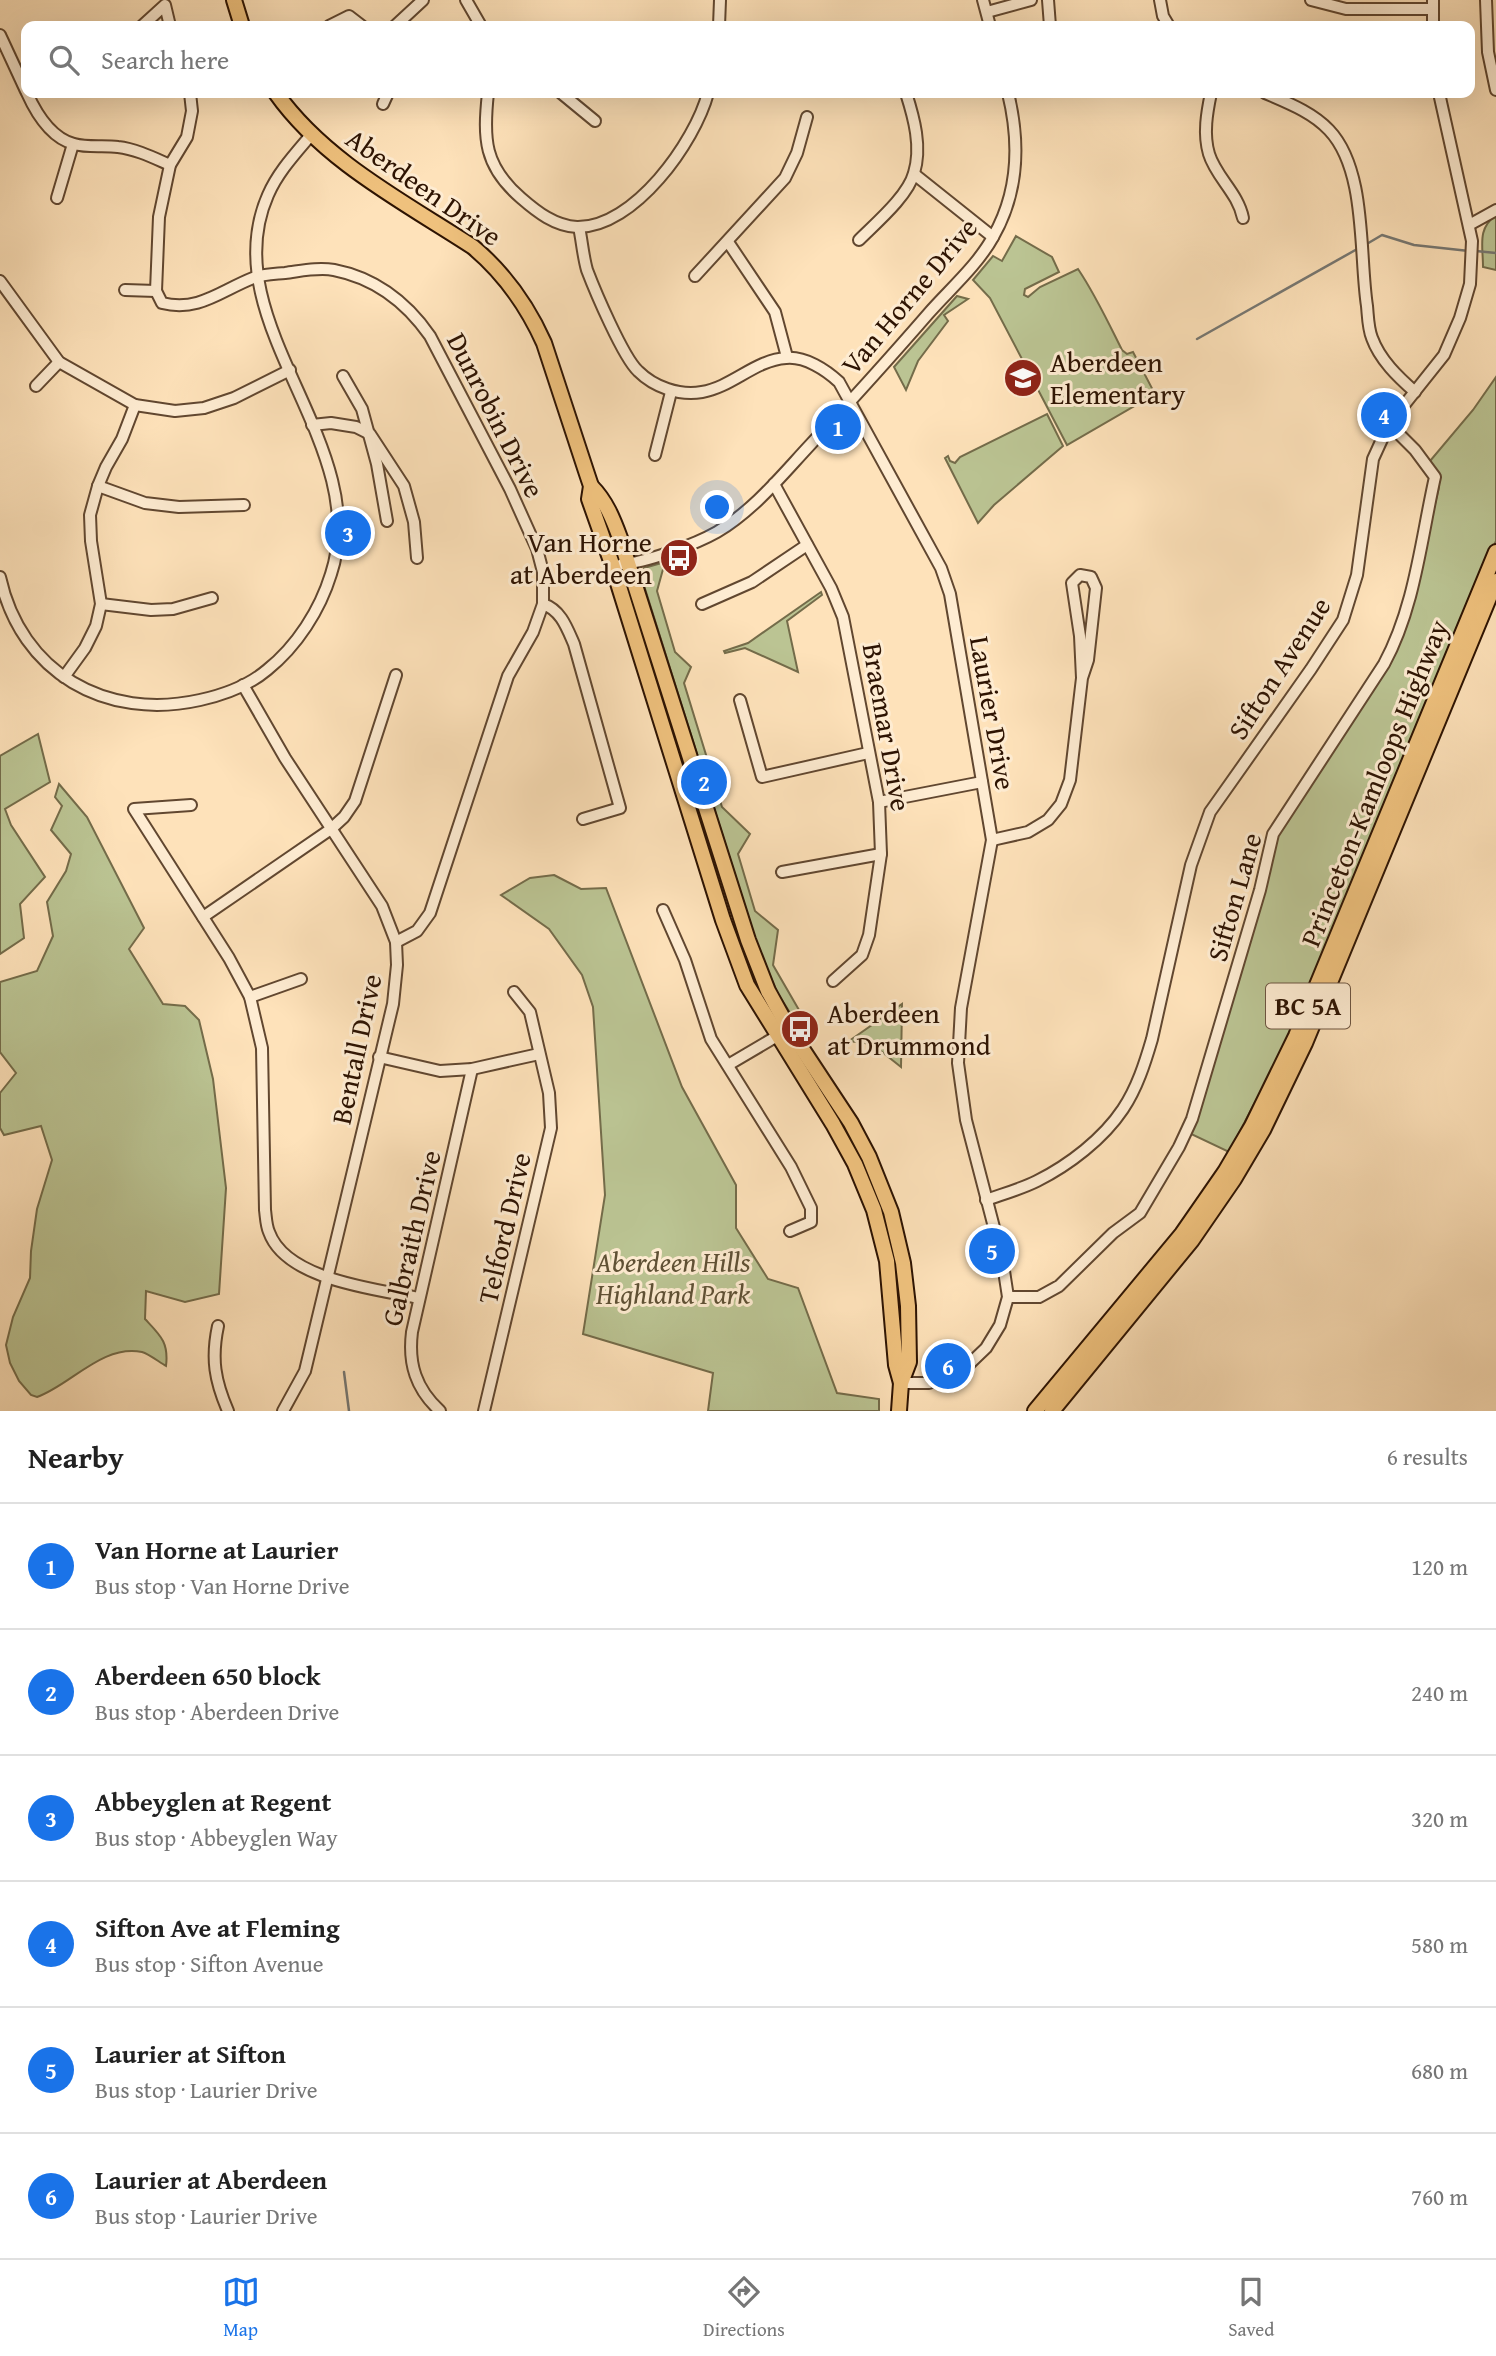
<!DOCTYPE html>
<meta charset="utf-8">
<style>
:root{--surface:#fff;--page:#f2f2f2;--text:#222;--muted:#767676;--line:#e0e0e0;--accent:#1a73e8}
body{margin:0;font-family:"Gentium Book Plus",serif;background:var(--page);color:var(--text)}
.you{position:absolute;left:718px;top:508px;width:24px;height:24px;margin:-18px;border:5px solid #fff;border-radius:50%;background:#1a73e8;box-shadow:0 0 0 10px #1a73e833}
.badge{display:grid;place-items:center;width:46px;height:46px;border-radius:50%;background:var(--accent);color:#fff;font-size:23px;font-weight:700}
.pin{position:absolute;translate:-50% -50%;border:4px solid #fff;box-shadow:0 2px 7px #0006}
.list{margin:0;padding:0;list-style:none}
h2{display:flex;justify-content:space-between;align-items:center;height:91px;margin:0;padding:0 28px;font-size:30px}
h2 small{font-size:23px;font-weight:400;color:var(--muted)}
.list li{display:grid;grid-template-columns:46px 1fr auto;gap:21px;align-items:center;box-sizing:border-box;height:126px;padding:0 28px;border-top:2px solid var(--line)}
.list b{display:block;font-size:26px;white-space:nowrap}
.list p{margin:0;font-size:23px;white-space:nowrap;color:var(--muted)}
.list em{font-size:23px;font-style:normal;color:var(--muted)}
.icon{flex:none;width:38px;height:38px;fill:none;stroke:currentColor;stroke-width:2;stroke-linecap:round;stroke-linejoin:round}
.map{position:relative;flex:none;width:1496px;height:1411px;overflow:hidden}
.search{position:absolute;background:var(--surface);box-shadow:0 7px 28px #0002;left:21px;right:21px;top:21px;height:77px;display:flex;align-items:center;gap:18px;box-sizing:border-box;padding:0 24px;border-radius:14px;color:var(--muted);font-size:26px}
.sheet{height:847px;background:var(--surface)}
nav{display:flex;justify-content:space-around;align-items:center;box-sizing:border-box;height:98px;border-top:2px solid var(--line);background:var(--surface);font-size:19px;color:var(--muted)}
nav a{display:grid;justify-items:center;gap:4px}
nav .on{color:var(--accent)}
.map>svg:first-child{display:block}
.green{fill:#bbc493;stroke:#746c4a;stroke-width:2}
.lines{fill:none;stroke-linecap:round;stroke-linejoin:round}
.stream{stroke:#767772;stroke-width:2.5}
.minor-casing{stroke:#614730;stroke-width:14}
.major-casing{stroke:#2d1302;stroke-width:18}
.minor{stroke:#feecd2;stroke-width:10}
.major{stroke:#efc17d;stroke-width:14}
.labels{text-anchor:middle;stroke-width:6;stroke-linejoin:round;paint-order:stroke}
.shield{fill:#feecd2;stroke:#6c5440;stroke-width:2}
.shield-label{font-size:26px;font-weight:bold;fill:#2d1302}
.street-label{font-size:28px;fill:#2d1302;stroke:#feecd2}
.poi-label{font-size:28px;fill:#2d1302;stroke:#feecd2;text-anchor:start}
.park-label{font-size:28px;font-style:italic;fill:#5f5135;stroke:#feecd2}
</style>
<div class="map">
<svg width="1496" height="1411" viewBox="0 0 1496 1411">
<rect width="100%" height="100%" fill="#fee2ba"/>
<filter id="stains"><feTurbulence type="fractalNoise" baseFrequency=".00286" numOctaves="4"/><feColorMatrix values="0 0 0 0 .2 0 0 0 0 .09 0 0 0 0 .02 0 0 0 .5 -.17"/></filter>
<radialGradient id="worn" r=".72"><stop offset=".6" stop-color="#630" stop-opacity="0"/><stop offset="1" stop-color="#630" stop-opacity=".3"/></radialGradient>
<!-- green -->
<g class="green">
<path d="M 1496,215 L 1496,270 L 1483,267 C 1483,245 1477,229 1496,215 Z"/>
<path d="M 1016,236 L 1052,257 L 1059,272 L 1025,289 L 1024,295 L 1028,297 L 1040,287 L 1078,269 C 1095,294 1108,322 1122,350 L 1127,354 L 1133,352 L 1155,394 L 1067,445 L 990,298 L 973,280 L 993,256 L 1002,261 Z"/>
<path d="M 957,296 L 968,299 L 944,315 L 948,321 L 918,361 L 906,390 L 894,367 Z"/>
<path d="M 1496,377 L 1496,541 L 1428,697 L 1284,1047 L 1229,1152 L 1189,1133 L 1278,832 L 1406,628 L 1439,487 L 1430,461 L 1473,410 Z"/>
<path d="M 1047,414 L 1063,446 L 994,505 L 978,523 L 945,458 L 948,456 L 950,461 L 955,463 L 960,457 Z"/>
<path d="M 665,562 L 657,591 L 675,652 L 691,667 L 684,683 L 722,807 L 750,834 L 738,854 L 755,911 L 778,930 L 773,965 L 810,1029 L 803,1033 L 778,994 L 760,954 L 641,576 L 644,568 Z"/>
<path d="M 821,592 L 822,595 L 787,621 L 798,672 L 745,648 L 725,653 L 724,651 L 748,643 Z"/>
<path d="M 38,734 L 50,782 L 5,809 L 11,825 L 45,877 L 20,904 L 24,938 L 0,954 L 0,756 Z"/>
<path d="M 59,784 L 87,817 L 144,928 L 129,949 L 163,1004 L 185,1006 L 199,1020 L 213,1079 L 226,1188 L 219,1294 L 185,1302 L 146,1291 L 145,1319 C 160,1335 169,1342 166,1366 C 159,1362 149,1354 142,1352 C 102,1344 71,1385 37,1397 L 31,1395 L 19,1381 L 10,1363 L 6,1345 L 13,1317 L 30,1278 L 31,1251 L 37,1209 L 52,1160 L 41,1126 L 4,1135 L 0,1128 L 0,1093 L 16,1073 L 0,1052 L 0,982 L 37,971 L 53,936 L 47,902 L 66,871 L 71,854 L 51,830 L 62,806 L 55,797 Z"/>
<path d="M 554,875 L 581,889 L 606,888 L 682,1087 L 736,1185 L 736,1228 L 768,1279 L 798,1288 L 837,1393 L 879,1399 L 879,1411 L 708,1411 L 713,1373 L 583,1334 L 605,1195 L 593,1007 L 582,975 L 549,929 L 501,895 L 530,878 Z"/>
<path d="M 902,1004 L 901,1067 L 872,1044 L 849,1041 Z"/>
</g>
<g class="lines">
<!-- stream -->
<g class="stream">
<path d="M 1365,245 L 1382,235 L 1414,245 L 1469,251"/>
<path d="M 1476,251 L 1496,253"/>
<path d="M 1197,339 L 1359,248"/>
<path d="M 344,1372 L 349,1411"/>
</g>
<defs>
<g id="minor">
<path d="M 466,0 L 481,26"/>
<path d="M 983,0 L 990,26"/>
<path d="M 1048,0 L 1050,26"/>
<path d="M 1160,0 L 1163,16 L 1169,26"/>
<path d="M 1311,0 L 1346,9 L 1432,9"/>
<path d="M 1486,0 L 1488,52 L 1496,90"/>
<path d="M 987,12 L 1031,0"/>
<path d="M 142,26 L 165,5 L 170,26"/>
<path d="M 329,26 L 349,16 L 362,26"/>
<path d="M 395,26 L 423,0"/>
<path d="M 719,26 L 720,0"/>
<path d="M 1433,26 L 1433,0"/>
<path d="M 0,35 L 26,91"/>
<path d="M 27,93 C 36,113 51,138 74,144 C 88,148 104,145 118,147 C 136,149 154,158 170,165"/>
<path d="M 488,93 C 483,139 484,166 521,198 C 537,212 555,226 577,227 C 634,228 695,142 708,93"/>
<path d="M 561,93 L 595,121"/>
<path d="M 1211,93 C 1207,112 1203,134 1209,154 C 1216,177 1238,193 1243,218"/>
<path d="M 1265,93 C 1288,103 1312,112 1329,130 C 1367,170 1359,254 1367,306 C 1368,316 1368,328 1372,338 C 1380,360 1398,377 1415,392"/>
<path d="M 383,104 L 388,93"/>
<path d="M 914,174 L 993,237"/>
<path d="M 57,198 L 73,144"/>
<path d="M 1469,225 L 1496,210"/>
<path d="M 579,227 C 582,241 583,256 587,270 C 595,291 623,357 638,371 C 654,387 679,396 702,392 C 732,387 755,360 786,358 C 805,356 826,370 839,382 L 941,568 L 950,594 L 992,840 L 961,1008 L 958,1063 L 966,1120 L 1002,1258 L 1008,1297 L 1000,1325 L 986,1348 L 962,1371 L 929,1383 L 901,1383"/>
<path d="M 859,240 C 876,223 908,196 914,173 C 922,147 914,118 906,93"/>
<path d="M 728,242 L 775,312 L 787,357"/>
<path d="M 695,276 L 785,178 L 797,153 L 807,117"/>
<path d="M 0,281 L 59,362 L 135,405 L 175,411 L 204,408 L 234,398 L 290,370"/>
<path d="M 125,290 L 156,291"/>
<path d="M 156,291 L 162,303 C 199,312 220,291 253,278 C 263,274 275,274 285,273 C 301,271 318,267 334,270 C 375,278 407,303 430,336 L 510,489 L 537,549 L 543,572 L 543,604 L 533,632 L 508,676 L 430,913 L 417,931 L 396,942"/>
<path d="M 156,291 L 159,217 L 170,165 L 187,137 L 192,111 L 190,93"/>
<path d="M 343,376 L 362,409 L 377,464 L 387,521"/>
<path d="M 36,386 L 59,362"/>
<path d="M 312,425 L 331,423 L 356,427 L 370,434 L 404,486 L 414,522 L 417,558"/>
<path d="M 655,455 L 671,392"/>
<path d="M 774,484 L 831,588 L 843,617 L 879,802 L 881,854 L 869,935 L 862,955 L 833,981"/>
<path d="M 98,486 L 145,503 L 179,507 L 244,505"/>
<path d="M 622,564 C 645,563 696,544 717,532 C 754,510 782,475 810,445 C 850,402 889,359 928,314 C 949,290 977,266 993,237 C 1019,192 1020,142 1008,93"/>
<path d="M 0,577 C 21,673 106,721 200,700 C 223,695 249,685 267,670 C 297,646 320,610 331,574 C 374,444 212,322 268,195 C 278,172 295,154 311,135"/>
<path d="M 101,604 L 151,610 L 173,609 L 212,598"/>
<path d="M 543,604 C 561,610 567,628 574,644 L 620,808 L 583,819"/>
<path d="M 702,604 L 752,582 L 807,545"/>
<path d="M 64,677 L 85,648 L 96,626 L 101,604 L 91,541 L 90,515 L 98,486 L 106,467 L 122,439 L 135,405"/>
<path d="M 243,685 L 285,758 L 382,906 L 396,942 L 397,965 L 393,1004 L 305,1371 L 283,1411"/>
<path d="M 740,700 L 762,777 L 868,753"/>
<path d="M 879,802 L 982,782"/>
<path d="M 191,805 L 134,809 L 229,958 L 250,997 L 262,1048 L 265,1210 C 266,1217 266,1225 269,1232 C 286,1280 376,1289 419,1298"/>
<path d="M 992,840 L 1028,832 L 1048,820 L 1061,804 L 1070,780 L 1082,678 L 1080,636 L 1072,583 L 1080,575 L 1091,577 L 1096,588 L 1088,660 L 1082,678"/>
<path d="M 782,872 L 881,854"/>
<path d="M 663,910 L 685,960 L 711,1039 L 791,1167 L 811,1208 L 811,1222 L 790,1231"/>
<path d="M 203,917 L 331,829 L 344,817 L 355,801 L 396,675"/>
<path d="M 250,997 L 301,979"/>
<path d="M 379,1057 L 440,1071 L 472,1069 L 539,1054"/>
<path d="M 728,1065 L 784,1032"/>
<path d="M 986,1200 C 1003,1194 1021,1189 1037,1181 C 1069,1165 1103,1139 1123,1109 C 1137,1088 1145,1063 1152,1039 L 1191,865 L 1210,812 L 1311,669 L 1343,620 L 1357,575 L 1373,459 L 1389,424 L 1444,355 L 1460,318 L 1470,284 L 1472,241 L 1439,93"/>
<path d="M 1008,1297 L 1039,1297 L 1059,1286 L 1113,1233 L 1140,1213 L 1179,1147 L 1192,1119 L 1260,890 L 1273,834 L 1384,664 C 1415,607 1421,539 1435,477 L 1415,450 L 1389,424"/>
<path d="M 218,1326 C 211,1359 215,1381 228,1411"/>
<path d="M 440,1411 C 416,1389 408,1364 412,1332 L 472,1069"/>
<path d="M 484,1411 L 551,1128 L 549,1093 L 530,1012 L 514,992"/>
</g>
<g id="major">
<path d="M 234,0 L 242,26"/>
<path d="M 276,93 C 324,161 404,202 473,247 C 505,274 527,305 544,343 L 586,471 L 591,486 L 589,499 L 612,564 L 723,920 L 747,985 L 833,1124 L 855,1164 L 874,1210 L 887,1261 L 896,1365 L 901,1383"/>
<path d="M 591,486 C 606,501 613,519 620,538 L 748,940 L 768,991 L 789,1029 L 851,1123 L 869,1157 L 891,1212 L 903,1263 L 908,1306 L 909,1362 L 901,1383 L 899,1411"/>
<path d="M 1035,1411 L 1182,1234 L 1225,1172 L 1252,1126 L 1296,1036 L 1496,552"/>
<path d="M 1052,1411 L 1192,1240 L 1234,1179 L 1263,1130 L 1305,1043 L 1496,581"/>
</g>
</defs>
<!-- minor casing -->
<use href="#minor" class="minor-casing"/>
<!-- major casing -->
<use href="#major" class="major-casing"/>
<!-- minor -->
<use href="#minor" class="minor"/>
<!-- major -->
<use href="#major" class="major"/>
</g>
<!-- icons -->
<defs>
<symbol id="school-disc" viewBox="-11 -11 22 22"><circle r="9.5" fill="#8f2418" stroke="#feecd2"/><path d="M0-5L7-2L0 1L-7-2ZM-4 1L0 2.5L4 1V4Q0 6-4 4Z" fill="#fff"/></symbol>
<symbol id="bus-disc" viewBox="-11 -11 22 22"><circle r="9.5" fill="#8f2418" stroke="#feecd2"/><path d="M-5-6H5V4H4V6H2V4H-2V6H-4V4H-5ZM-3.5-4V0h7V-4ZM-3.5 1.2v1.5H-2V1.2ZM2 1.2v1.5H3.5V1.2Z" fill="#fff"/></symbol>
</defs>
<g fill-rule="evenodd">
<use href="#school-disc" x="1001" y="356" width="44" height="44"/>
<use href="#bus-disc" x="657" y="536" width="44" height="44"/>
<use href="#bus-disc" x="778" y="1007" width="44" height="44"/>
</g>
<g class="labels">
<!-- shield labels -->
<rect class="shield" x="1266" y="983.5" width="84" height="45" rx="5"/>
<g class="shield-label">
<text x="1308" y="1015">BC 5A</text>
</g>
<!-- street labels -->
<g class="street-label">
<text transform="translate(424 187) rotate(35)" y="10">Aberdeen Drive</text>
<text transform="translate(909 296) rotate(-50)" y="10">Van Horne Drive</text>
<text transform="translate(496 415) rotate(63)" y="10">Dunrobin Drive</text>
<text transform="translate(1279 668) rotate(-57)" y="10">Sifton Avenue</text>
<text transform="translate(993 713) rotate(80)" y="10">Laurier Drive</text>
<text transform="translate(887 727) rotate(80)" y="10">Braemar Drive</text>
<text transform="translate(1374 783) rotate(-68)" y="10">Princeton-Kamloops Highway</text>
<text transform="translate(1234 897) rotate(-74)" y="10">Sifton Lane</text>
<text transform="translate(356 1049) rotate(-78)" y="10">Bentall Drive</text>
<text transform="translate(504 1228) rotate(-77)" y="10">Telford Drive</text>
<text transform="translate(411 1238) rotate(-77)" y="10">Galbraith Drive</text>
</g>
<!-- poi labels -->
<g class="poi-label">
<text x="1050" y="372">Aberdeen<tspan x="1050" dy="32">Elementary</tspan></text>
<text x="652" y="552" text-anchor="end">Van Horne<tspan x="652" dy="32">at Aberdeen</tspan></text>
<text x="827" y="1023">Aberdeen<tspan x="827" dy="32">at Drummond</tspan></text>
</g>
<!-- park labels -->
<g class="park-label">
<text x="673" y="1272">Aberdeen Hills<tspan x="673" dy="32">Highland Park</tspan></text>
</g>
</g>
<rect width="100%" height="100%" filter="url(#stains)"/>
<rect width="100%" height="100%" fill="url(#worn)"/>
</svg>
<div class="you"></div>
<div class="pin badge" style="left:838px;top:427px">1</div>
<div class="pin badge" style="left:704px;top:782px">2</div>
<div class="pin badge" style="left:348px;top:533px">3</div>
<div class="pin badge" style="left:1384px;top:415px">4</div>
<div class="pin badge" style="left:992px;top:1251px">5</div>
<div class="pin badge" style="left:948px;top:1366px">6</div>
<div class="search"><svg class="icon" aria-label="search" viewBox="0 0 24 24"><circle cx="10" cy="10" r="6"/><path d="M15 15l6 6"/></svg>Search here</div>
</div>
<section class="sheet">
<h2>Nearby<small>6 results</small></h2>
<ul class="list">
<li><span class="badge">1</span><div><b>Van Horne at Laurier</b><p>Bus stop · Van Horne Drive</p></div><em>120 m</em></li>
<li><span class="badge">2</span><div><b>Aberdeen 650 block</b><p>Bus stop · Aberdeen Drive</p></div><em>240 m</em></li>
<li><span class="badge">3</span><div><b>Abbeyglen at Regent</b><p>Bus stop · Abbeyglen Way</p></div><em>320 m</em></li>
<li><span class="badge">4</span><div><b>Sifton Ave at Fleming</b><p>Bus stop · Sifton Avenue</p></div><em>580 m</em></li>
<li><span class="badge">5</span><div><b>Laurier at Sifton</b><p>Bus stop · Laurier Drive</p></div><em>680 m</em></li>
<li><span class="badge">6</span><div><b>Laurier at Aberdeen</b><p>Bus stop · Laurier Drive</p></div><em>760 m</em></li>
</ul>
</section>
<nav>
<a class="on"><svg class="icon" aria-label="map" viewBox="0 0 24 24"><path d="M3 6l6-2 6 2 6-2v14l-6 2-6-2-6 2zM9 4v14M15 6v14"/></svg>Map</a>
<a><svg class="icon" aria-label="directions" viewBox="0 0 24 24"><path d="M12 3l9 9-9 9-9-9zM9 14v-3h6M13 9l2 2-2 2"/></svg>Directions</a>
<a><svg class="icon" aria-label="saved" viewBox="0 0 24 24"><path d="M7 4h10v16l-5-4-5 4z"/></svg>Saved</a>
</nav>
